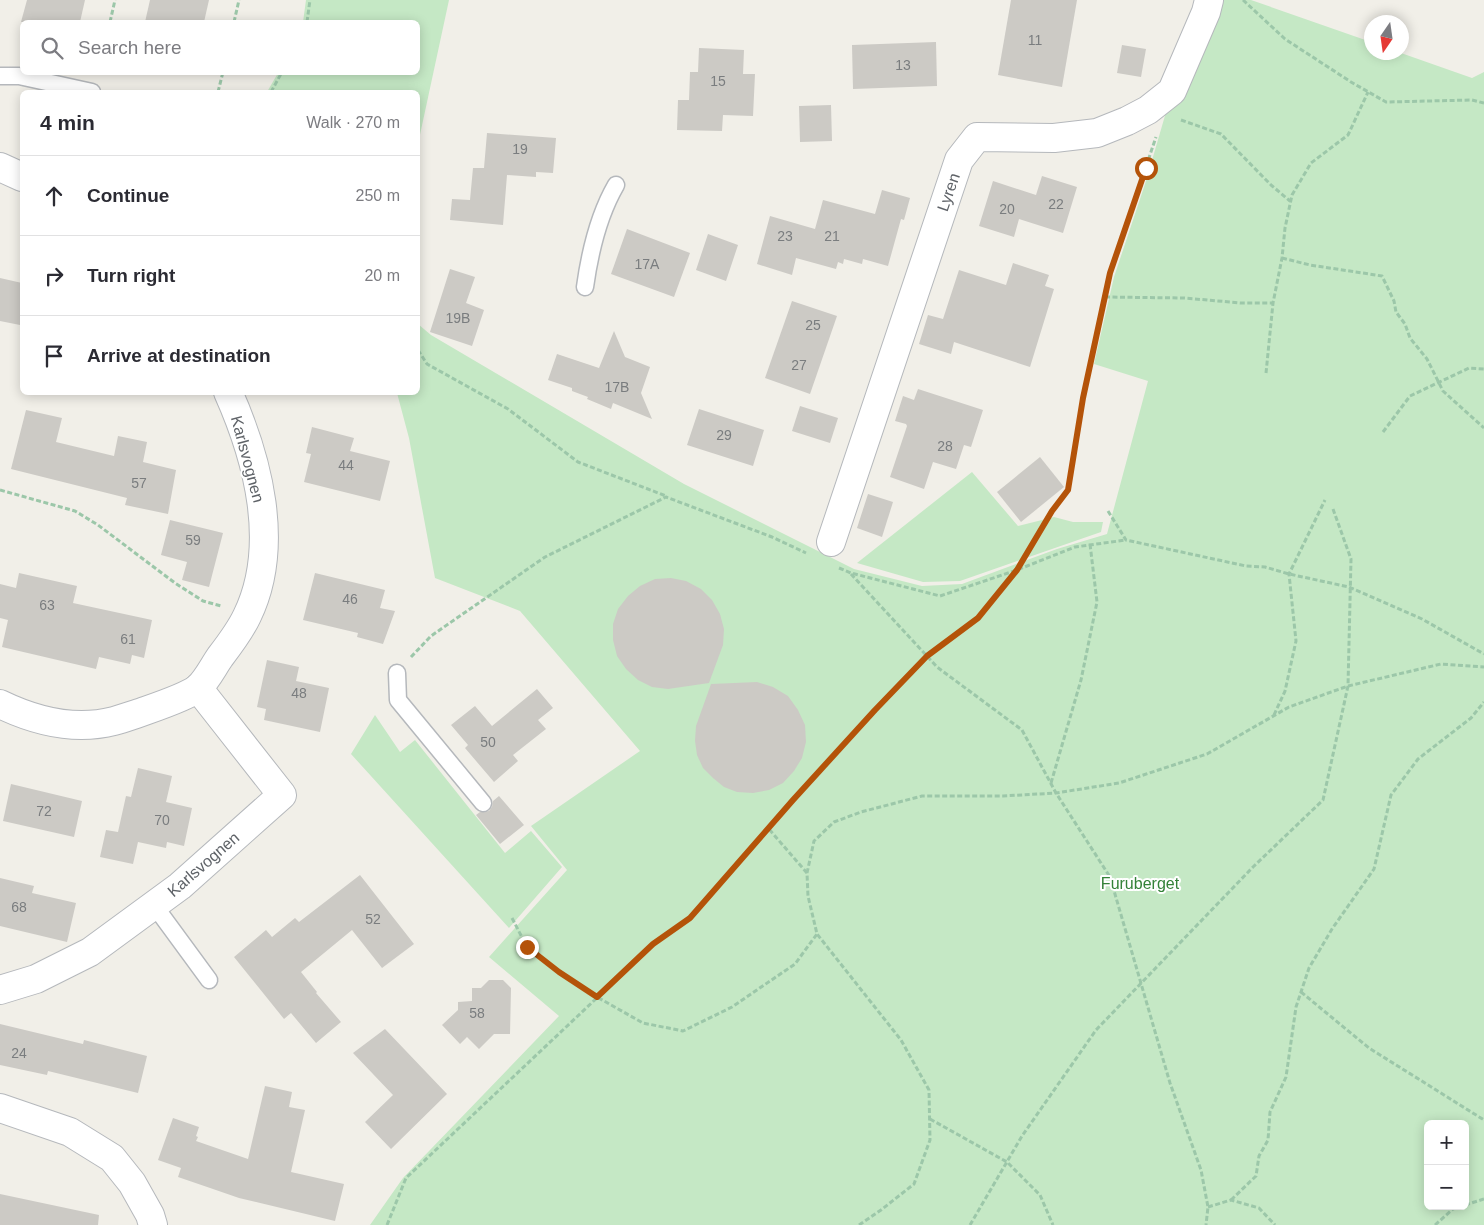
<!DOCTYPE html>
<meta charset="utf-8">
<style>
:root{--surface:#fff;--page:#f7f7f7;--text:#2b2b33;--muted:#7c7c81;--line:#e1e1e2}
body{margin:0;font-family:Arial,sans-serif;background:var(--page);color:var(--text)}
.controls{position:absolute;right:15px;bottom:15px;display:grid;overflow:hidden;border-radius:8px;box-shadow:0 2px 12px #0003}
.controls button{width:45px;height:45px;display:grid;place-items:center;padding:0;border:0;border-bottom:1px solid var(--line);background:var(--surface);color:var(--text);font:25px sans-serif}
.compass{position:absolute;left:1364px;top:15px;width:45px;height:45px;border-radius:50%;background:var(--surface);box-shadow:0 2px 12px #0003;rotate:193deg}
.stop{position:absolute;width:15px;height:15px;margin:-11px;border:4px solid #b45309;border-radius:50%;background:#fff}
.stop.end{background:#b45309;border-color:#fff;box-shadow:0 1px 5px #0008}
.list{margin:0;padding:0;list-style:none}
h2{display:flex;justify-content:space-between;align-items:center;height:65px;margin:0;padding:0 20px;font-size:21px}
h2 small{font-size:16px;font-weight:400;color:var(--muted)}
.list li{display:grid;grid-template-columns:32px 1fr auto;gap:15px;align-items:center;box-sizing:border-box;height:80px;padding:0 20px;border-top:1px solid var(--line)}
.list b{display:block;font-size:19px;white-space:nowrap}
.list em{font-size:16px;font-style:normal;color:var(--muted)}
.icon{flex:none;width:28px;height:28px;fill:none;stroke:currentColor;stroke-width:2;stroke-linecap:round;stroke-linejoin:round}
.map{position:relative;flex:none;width:1484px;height:1225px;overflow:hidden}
.search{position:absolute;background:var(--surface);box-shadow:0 2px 12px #0003;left:20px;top:20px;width:400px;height:55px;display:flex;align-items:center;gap:12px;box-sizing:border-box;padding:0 18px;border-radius:8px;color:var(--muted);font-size:19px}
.panel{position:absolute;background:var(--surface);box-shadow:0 2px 12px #0003;left:20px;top:90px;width:400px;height:305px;border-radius:8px}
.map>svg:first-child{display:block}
.green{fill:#c5e8c5;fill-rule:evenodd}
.building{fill:#cccac5}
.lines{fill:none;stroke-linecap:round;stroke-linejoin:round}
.lane-casing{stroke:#b5b8bc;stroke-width:19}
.street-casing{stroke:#b5b8bc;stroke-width:30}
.path{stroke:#9cc7a9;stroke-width:3;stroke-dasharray:5 2.5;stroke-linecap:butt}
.lane{stroke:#fff;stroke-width:16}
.street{stroke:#fff;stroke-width:28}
.route{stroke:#b45309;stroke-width:6}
.labels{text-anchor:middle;stroke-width:4;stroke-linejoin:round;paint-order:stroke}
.number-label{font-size:14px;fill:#7a7d7f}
.street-label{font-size:16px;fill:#5f6368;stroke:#fff}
.park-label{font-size:16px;fill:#348238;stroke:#fff}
</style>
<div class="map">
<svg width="1484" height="1225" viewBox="0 0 1484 1225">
<rect width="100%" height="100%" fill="#f1efe8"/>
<!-- green -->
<g class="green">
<path d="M 306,0 L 449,0 L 418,144 L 418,92 L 267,92 L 278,73 L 418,72 L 418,22 L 303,22 Z"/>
<path d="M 1215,0 L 1251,0 L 1371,42 L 1372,52 L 1401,53 L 1472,78 L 1484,72 L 1484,1225 L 370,1225 L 403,1178 L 559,1016 L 489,957 L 567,870 L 531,826 L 640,751 L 520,611 L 435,578 L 409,438 L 397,393 L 418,392 L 418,324 L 431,335 L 684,484 L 854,569 L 922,586 L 962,584 L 1057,549 L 1107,534 L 1148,381 L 1094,364 L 1114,277 L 1146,181 L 1171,95 ZM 1428,1124 L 1465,1124 L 1465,1206 L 1428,1206 Z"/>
<path d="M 972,472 L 1018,526 L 1054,517 L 1073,522 L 1103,522 L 1101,532 L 960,581 L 923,582 L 857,563 Z"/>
<path d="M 375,715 L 400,752 L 415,740 L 505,853 L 531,831 L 562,867 L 509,928 L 351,754 Z"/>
</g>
<!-- building -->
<g class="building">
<path d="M 27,0 L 85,0 L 80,22 L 21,22 Z"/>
<path d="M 150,0 L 209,0 L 204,22 L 145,22 Z"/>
<path d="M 1011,0 L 1077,0 L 1062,87 L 998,75 Z"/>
<path d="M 936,42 L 937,86 L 853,89 L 852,45 Z"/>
<path d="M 1122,45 L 1146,49 L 1141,77 L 1117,73 Z"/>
<path d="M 699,48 L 744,50 L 743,74 L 755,74 L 753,116 L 723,115 L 722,131 L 677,130 L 678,100 L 689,100 L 690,72 L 698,72 Z"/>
<path d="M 831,105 L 832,141 L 800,142 L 799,106 Z"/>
<path d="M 487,133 L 556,138 L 553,173 L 536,172 L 536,177 L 507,175 L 503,225 L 450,220 L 452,199 L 470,200 L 473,168 L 484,168 Z"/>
<path d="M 1042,176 L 1077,187 L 1063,233 L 1019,219 L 1014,237 L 979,226 L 993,181 L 1036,195 Z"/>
<path d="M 882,190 L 910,198 L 904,220 L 901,219 L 888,266 L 863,259 L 862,264 L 844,259 L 843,264 L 838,262 L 836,269 L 796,258 L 792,275 L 757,264 L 770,216 L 815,229 L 823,200 L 875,214 Z"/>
<path d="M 627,229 L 690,253 L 674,297 L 611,274 Z"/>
<path d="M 708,234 L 738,245 L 726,281 L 696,270 Z"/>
<path d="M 1013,263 L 1049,275 L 1045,286 L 1054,289 L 1030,367 L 954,342 L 951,354 L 919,344 L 928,315 L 943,319 L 959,270 L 1006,285 Z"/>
<path d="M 450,269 L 475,277 L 466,303 L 484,310 L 472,346 L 430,332 Z"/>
<path d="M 0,278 L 22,283 L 22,312 L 20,325 L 0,321 Z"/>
<path d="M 792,301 L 837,316 L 810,394 L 765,378 Z"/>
<path d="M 614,331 L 625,357 L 650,367 L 641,393 L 652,419 L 613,403 L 611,409 L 587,399 L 588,397 L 572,391 L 572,388 L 548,380 L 557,354 L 599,368 Z"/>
<path d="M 918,389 L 983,410 L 971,447 L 964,445 L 956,469 L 933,462 L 924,489 L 890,477 L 907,426 L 906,424 L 895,421 L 903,396 L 914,400 Z"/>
<path d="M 800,406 L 838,418 L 830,443 L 792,431 Z"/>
<path d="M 699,409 L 764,430 L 753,466 L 687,445 Z"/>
<path d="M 26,410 L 62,418 L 56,442 L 114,456 L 118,436 L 147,442 L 143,462 L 176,470 L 168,514 L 125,505 L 127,498 L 11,469 Z"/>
<path d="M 312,427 L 354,438 L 350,451 L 390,461 L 380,501 L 304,482 L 311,454 L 306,453 Z"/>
<path d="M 1040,457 L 1064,487 L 1021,522 L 997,492 Z"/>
<path d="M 868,494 L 893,502 L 882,537 L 857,528 Z"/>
<path d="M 170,520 L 223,533 L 209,587 L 182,580 L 187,562 L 161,555 Z"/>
<path d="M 19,573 L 77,586 L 73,603 L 152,620 L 144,658 L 132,655 L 130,664 L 99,657 L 96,669 L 2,647 L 8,620 L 0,618 L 0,584 L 16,588 Z"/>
<path d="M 315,573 L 385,590 L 380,608 L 395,611 L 383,644 L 357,637 L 358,633 L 303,620 Z"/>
<path d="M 671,578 L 686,581 L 701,589 L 712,600 L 720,614 L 724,629 L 723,645 L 709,683 L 668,689 L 652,687 L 638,680 L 626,669 L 617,656 L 613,640 L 613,624 L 618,609 L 628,596 L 640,586 L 655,579 Z"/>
<path d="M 267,660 L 299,667 L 296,681 L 329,688 L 320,732 L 264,720 L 266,709 L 257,707 Z"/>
<path d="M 757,682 L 773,687 L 788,696 L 798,710 L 805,725 L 806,742 L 802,758 L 794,771 L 783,783 L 769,790 L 753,793 L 737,792 L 724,787 L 713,778 L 703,768 L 697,755 L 695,741 L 696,726 L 711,684 Z"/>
<path d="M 537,689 L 553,708 L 538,720 L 546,729 L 513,755 L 518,761 L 494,782 L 465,748 L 468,745 L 451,725 L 475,706 L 492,726 Z"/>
<path d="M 138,768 L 172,776 L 166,802 L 192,808 L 184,846 L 167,842 L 166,848 L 138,842 L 133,864 L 100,857 L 106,830 L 118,832 L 126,796 L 131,797 Z"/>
<path d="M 11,784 L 82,801 L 74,837 L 3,821 Z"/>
<path d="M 499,796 L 524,825 L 500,844 L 476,815 L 480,812 L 489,811 L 492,807 L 493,801 Z"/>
<path d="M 360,875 L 414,944 L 382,968 L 352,930 L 301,972 L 317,992 L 316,993 L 341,1022 L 316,1043 L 291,1013 L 284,1019 L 234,957 L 266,930 L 272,937 L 295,918 L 299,922 Z"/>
<path d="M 0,878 L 34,886 L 32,893 L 76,903 L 67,942 L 0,926 Z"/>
<path d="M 489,980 L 503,980 L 511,988 L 510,1034 L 494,1034 L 479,1049 L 467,1037 L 460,1044 L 442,1025 L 458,1010 L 458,1002 L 472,1001 L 472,988 L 481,988 Z"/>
<path d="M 0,1024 L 83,1044 L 84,1040 L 147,1056 L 138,1093 L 48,1071 L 47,1075 L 0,1065 Z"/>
<path d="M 385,1029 L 447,1094 L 391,1149 L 365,1122 L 393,1095 L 353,1053 Z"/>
<path d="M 265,1086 L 292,1092 L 289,1107 L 305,1110 L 291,1172 L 344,1184 L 335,1221 L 239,1198 L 213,1189 L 178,1177 L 181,1168 L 158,1160 L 173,1118 L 199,1127 L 196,1136 L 198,1137 L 196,1141 L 248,1159 Z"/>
<path d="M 0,1194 L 99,1215 L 98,1225 L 0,1225 Z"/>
</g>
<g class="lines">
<defs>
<g id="lane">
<path d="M 0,76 L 19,76 L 92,92"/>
<path d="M 585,287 C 590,251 598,216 616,185"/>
<path d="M 397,673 L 398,700 L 483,803"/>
<path d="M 154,905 L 209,980"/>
</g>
<g id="street">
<path d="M 0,167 L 22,177"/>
<path d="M 831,542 L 959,160 L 977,137 L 1054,138 L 1097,133 L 1127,121 L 1148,110 L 1172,91 L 1206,12 L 1209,0"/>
<path d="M 0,704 C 35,721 75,731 114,721 C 122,719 130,716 139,713 C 153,708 187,697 198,688 C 207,680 213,667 220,657 C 230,644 240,631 247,616 C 281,546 258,459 228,392"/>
<path d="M 0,990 L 36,979 L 90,952 L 180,886 L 282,795 L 198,688"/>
<path d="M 0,1108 L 70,1132 L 112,1158 L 132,1183 L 150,1215 L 153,1225"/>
</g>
</defs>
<!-- lane casing -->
<use href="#lane" class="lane-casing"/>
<!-- street casing -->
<use href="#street" class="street-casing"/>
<!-- path -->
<g class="path">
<path d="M 1243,0 L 1285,39 L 1351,82 L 1386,102 L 1472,100 L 1484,103"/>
<path d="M 110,22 L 115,0"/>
<path d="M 234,22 L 239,0"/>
<path d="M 307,22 L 310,0"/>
<path d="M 218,92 L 223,72"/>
<path d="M 271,92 L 282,72"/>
<path d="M 1181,120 L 1221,134 L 1271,185 L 1290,201"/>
<path d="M 1282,258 L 1310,265 L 1382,276 L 1394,301 L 1396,312 L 1405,324 L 1410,338 L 1427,359 L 1443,391 L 1484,428"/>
<path d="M 1105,297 L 1184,298 L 1241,303 L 1273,303"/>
<path d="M 418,350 L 427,364 L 508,409 L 578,462 L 666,496"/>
<path d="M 1266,373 L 1273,303 L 1282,258 L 1285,228 L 1292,195 L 1311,163 L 1348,135 L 1368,92"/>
<path d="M 1383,432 L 1410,396 L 1469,368 L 1484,369"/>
<path d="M 0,490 L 75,511 L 98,525 L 175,583 L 203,601 L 221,606"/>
<path d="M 1108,511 L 1126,540 L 1246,566 L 1265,567 L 1289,574 L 1349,587 L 1422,619 L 1484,654"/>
<path d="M 839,568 L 851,573 L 940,596 L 1017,570 L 1075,547 L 1126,540"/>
<path d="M 851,574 L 937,667 L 1022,730 L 1056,793 L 1110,877 L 1170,1083 L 1201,1170 L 1208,1207 L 1206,1225"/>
<path d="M 411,657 L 431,636 L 545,557 L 666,497 L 772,537 L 806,553"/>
<path d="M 1274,715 L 1285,691 L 1296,641 L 1289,574 L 1325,500"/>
<path d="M 1051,783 L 1081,680 L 1097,602 L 1090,544"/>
<path d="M 807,873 L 768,828 L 793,800 L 927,656 L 979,618 L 1017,570 L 1052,511 L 1068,489 L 1083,398 L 1110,273 L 1156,137"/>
<path d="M 512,918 L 527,947 L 559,972 L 597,997 L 643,1023 L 683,1031 L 732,1007 L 795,964 L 817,934"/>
<path d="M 1301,992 L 1369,1048 L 1484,1120"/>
<path d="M 930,1119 L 1007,1162 L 1040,1195 L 1053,1225"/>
<path d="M 1231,1200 L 1256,1176 L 1259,1156 L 1268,1140 L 1270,1112 L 1286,1077 L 1296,1007 L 1309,968 L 1332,929 L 1374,869 L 1391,795 L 1418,759 L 1471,718 L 1484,702"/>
<path d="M 1465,1205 L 1484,1199"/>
<path d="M 1208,1207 L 1231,1200 L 1259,1208 L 1275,1225"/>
<path d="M 387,1225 L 406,1178 L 653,945 L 690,918 L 768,828"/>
<path d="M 859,1225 L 881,1210 L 914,1184 L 930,1140 L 929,1090 L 901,1040 L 817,934 L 808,896 L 807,873 L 814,841 L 834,822 L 861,812 L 922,796 L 1003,796 L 1056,793 L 1119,783 L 1207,754 L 1289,707 L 1348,686 L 1441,664 L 1484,667"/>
<path d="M 970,1225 L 1022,1136 L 1096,1030 L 1253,867 L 1323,800 L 1348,686 L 1351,559 L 1333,509"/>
<path d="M 1435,1225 L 1453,1209 L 1462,1206"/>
</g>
<!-- lane -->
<use href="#lane" class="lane"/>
<!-- street -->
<use href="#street" class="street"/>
</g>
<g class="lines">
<!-- route -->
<path class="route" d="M 527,947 L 559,972 L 597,997 L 653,944 L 690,918 L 793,800 L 875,710 L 927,656 L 978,618 L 1017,570 L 1052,511 L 1068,490 L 1083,398 L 1110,273 L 1146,168"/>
</g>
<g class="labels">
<!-- number labels -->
<g class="number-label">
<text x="1035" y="45">11</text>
<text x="903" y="70">13</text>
<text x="718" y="86">15</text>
<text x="520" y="154">19</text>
<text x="1056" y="209">22</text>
<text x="1007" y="214">20</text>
<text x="785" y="241">23</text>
<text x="832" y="241">21</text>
<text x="647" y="269">17A</text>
<text x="458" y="323">19B</text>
<text x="813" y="330">25</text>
<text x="799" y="370">27</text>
<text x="617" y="392">17B</text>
<text x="724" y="440">29</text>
<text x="945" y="451">28</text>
<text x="346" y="470">44</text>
<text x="139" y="488">57</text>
<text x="193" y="545">59</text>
<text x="350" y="604">46</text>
<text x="47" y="610">63</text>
<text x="128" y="644">61</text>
<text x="299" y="698">48</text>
<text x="488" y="747">50</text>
<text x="44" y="816">72</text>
<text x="162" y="825">70</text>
<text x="19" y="912">68</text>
<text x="373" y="924">52</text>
<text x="477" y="1018">58</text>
<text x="19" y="1058">24</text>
</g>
<!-- street labels -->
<g class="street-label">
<text transform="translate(948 192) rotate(-71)" y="6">Lyren</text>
<text transform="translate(248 459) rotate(75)" y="6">Karlsvognen</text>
<text transform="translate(203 864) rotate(-41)" y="6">Karlsvognen</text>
</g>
<!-- park labels -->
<g class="park-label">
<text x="1140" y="889">Furuberget</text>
</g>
</g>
</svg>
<div class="controls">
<button>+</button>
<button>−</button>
</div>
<svg class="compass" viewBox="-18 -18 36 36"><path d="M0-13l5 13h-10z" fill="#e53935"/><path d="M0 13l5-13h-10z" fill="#7c7c81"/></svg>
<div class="stop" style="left:1146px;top:168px"></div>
<div class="stop end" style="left:527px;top:947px"></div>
<div class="search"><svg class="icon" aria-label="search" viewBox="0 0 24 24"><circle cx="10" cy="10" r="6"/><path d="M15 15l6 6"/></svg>Search here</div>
<section class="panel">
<h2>4 min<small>Walk · 270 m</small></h2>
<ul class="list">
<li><svg class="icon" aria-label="ahead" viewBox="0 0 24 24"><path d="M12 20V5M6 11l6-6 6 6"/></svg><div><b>Continue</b></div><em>250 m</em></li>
<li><svg class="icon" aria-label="right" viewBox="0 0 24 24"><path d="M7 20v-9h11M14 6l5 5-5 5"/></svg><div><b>Turn right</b></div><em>20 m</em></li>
<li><svg class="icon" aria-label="arrive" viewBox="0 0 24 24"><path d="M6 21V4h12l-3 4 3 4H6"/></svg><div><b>Arrive at destination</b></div></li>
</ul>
</section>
</div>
